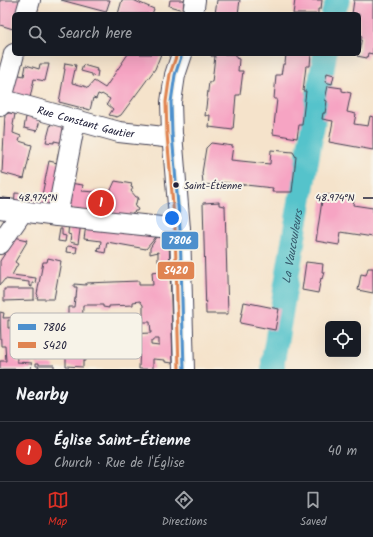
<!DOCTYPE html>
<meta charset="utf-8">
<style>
:root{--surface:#171b24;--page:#242831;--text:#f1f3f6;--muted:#9ea1a6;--line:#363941;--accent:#d93025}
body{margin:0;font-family:Kalam,sans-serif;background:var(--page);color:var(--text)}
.controls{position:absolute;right:12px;bottom:12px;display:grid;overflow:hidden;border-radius:6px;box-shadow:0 4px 16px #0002}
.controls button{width:36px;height:36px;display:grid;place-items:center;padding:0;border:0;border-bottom:1px solid var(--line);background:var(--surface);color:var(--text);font:20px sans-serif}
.you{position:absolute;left:172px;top:218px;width:14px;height:14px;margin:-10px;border:3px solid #fff;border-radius:50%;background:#1a73e8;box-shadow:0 0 0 6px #1a73e833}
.badge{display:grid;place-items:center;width:26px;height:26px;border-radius:50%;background:var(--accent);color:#fff;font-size:13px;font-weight:700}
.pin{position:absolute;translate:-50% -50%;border:2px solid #fff;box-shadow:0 1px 4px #0006}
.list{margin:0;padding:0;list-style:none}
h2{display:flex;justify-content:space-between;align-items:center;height:52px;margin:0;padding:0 16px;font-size:17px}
h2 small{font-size:13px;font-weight:400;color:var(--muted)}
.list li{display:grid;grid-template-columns:26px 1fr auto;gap:12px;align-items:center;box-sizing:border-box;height:60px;padding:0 16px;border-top:1px solid var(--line)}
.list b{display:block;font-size:15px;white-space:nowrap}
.list p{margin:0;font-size:13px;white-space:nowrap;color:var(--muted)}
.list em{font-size:13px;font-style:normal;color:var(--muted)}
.icon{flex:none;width:22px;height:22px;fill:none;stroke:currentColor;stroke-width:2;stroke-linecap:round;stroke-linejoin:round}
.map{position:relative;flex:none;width:373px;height:369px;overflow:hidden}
.search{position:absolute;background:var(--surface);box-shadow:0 4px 16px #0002;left:12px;right:12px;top:12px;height:44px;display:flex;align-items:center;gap:10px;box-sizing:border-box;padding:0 14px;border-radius:6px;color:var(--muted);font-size:15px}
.sheet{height:112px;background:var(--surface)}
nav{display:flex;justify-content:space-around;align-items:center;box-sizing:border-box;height:56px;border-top:1px solid var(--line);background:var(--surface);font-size:11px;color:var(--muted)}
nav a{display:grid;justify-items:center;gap:2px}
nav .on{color:var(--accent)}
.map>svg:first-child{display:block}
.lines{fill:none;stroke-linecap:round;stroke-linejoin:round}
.river{stroke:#55c3cb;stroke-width:24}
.building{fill:#f6a4c3;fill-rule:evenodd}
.minor-casing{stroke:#423f51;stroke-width:22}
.minor{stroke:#fff;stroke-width:20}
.bus-1-casing{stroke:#f7f3e8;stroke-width:6}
.bus-2-casing{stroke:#f7f3e8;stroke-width:6}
.bus-1{stroke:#4d90cd;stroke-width:3}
.bus-2{stroke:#e08451;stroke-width:3}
.ticks{fill:none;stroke:#22223b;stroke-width:1.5}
.bus-dot{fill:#22223b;stroke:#f7f3e8;stroke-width:1.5}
.labels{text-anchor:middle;stroke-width:4;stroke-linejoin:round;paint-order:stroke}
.bus-label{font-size:10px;fill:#22223b;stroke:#f7f3e8;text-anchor:start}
.street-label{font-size:11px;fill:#22223b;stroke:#f7f3e8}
.water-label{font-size:12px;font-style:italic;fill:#345a6d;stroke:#f7f3e8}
.key{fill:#f7f3e8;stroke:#b7b4b4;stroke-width:1}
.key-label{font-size:11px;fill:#22223b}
.ticks-label{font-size:10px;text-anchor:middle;fill:#22223b;stroke:#f7f3e8;stroke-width:4;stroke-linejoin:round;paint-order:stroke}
.line-badge{stroke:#f7f3e8;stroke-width:1.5}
.badge-label{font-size:11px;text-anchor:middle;font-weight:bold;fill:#fff}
</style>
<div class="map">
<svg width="373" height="369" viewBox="0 0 373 369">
<rect width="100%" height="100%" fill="#f7f3e8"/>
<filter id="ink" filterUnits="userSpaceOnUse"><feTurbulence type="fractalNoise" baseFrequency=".025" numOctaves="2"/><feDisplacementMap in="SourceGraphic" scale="8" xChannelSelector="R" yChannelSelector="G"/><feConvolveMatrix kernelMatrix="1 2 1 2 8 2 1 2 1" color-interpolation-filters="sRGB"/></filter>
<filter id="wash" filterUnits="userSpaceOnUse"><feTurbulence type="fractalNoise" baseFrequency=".012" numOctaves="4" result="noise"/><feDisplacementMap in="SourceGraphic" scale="16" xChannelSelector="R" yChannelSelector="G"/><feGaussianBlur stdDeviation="0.9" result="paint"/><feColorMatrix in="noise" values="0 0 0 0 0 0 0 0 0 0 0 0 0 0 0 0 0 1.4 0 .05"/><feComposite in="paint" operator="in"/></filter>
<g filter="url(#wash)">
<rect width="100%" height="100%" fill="#f5e3cb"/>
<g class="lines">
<!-- river -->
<g class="river">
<path d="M 333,14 L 338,0"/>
<path id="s1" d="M 273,369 L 273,361 L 325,54"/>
</g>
</g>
<g id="blocks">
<!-- building -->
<g class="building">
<path d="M 0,0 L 21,0 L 17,14 L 14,14 L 13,29 L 0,25 Z"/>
<path d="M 61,0 L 110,0 L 106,12 Z"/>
<path d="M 122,0 L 133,0 L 154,9 L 152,14 L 118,14 Z"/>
<path d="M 170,0 L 184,0 L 183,10 L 169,6 Z"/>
<path d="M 217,0 L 240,0 L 238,14 L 215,14 Z"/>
<path d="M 295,0 L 322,0 L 321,9 L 318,9 L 318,14 L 293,14 Z"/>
<path d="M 354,0 L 373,0 L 373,54 L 368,53 L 367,58 L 357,56 L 359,54 L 362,36 L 359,35 L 359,14 L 352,14 Z"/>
<path d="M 128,54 L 161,54 L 155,69 L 121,115 L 117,117 L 109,115 L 113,109 L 107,104 L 110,99 L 102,94 L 101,95 L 98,94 L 96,99 L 93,98 L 90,110 L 59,102 L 65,69 L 64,69 L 65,63 L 76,65 L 72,83 L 84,86 L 88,88 L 94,81 L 105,88 Z"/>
<path d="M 211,54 L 236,54 L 236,58 L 239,59 L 238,71 L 243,71 L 240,95 L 236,95 L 233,130 L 209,127 L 210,115 L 205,116 L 209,82 L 212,82 L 215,56 L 211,56 Z"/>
<path d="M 286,54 L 311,54 L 310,66 L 306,66 L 303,91 L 306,91 L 302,125 L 299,125 L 297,138 L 273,134 L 277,99 L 274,99 L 276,75 L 281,75 L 283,64 L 285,64 Z"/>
<path d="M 40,64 L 49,64 L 45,81 L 34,79 L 30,98 L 9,93 L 15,74 L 24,76 L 26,65 L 39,69 Z"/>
<path d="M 83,65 L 97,69 L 96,71 L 98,71 L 97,77 L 92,76 L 92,74 L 81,71 Z"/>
<path d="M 327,73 L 334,75 L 332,84 L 325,82 Z"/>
<path d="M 328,86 L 342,88 L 342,91 L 351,93 L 347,112 L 356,114 L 354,124 L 368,126 L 370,116 L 373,117 L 373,150 L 329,142 L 333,121 L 322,119 L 323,113 L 325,113 L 327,101 L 325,100 Z"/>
<path d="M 9,113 L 15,114 L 13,125 L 14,126 L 13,133 L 21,136 L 19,141 L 32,145 L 24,179 L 2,173 L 5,114 Z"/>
<path d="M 26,117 L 40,120 L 37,131 L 24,128 Z"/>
<path d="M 51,123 L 68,127 L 64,143 L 54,141 L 54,143 L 46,142 Z"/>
<path d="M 211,143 L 233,146 L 231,160 L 270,164 L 271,150 L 293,152 L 296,157 L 292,192 L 272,192 L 273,188 L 218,182 L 218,186 L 203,184 L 202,173 L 206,148 Z"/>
<path d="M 49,161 L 62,164 L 53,207 L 14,207 L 15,193 L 42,195 Z"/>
<path d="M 115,181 L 132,184 L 131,187 L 133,188 L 131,191 L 136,197 L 138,197 L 139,199 L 137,199 L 135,207 L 138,209 L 137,211 L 135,211 L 128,216 L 64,209 L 69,183 L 83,185 L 82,191 L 95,192 L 95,191 L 107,194 L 107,192 L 110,192 Z"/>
<path d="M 323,194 L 354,199 L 353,205 L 373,208 L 373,237 L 341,232 L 339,245 L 316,241 Z"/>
<path d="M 219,202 L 219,205 L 225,206 L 228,314 L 206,314 L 203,203 Z"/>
<path d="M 69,221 L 81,223 L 78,244 L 70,242 L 71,235 L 68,234 Z"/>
<path d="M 86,225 L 127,231 L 156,237 L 146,249 L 107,242 L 105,253 L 97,251 L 98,247 L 100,248 L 101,241 L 84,239 Z"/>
<path d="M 60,229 L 62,229 L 62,235 L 66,236 L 65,242 L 58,241 Z"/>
<path d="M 9,236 L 28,240 L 15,262 L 18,264 L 12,275 L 36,278 L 35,283 L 32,283 L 32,287 L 29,286 L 29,282 L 5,279 L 0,285 L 0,261 L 10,246 Z"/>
<path d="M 157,237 L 169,239 L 173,363 L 165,362 L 165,360 L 153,359 L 153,369 L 139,369 L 140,341 L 133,340 L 132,339 L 127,339 L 127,334 L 151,333 L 150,322 L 143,322 L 143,305 L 140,301 L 133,302 L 133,305 L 109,306 L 109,308 L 103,307 L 103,305 L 83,305 L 82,333 L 85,333 L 85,361 L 83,361 L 83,367 L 66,366 L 66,355 L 64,355 L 65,331 L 68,331 L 68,307 L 74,307 L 75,298 L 76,298 L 77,287 L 74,287 L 74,284 L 86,285 L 86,283 L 139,281 L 139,285 L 153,285 L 152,272 L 161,271 L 160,262 L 158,262 L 158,252 L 150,254 L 150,248 ZM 153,339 L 159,339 L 159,346 L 151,345 L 151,341 L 153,341 Z"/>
<path d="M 67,246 L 77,247 L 76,253 L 66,252 Z"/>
<path d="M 48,258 L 61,261 L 54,299 L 37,299 L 38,295 L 37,294 L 43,262 L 47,262 Z"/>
<path d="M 306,262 L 323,264 L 322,272 L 324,272 L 322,279 L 321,278 L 318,293 L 302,290 Z"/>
<path d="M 368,268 L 373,268 L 373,293 L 358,290 L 361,274 L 366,275 Z"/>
<path d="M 4,289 L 34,289 L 34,300 L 4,301 Z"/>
<path d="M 244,302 L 279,309 L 275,330 L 240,323 Z"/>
<path d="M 0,312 L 4,313 L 3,318 L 28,317 L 28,322 L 8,320 L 8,328 L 10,328 L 11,326 L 19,327 L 19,329 L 21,329 L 21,333 L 14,333 L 13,346 L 16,346 L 17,362 L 32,363 L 31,369 L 0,369 L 0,361 L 6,361 L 5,346 L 1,346 Z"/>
<path d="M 36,363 L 39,363 L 39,365 L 54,365 L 54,369 L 38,369 L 39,366 L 36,366 Z"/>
</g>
</g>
</g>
<g filter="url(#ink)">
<use href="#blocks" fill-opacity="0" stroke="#423f51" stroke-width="1"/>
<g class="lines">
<defs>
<g id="minor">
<path d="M 26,14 L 30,0"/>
<path d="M 193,14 L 195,0"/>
<path d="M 182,54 L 175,75 L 171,102 L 172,134 L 180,229 L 184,369"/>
<path id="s2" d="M 0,99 L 119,132 L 173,138"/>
<path d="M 0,106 L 14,54"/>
<path d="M 0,208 L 57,216 L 180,229"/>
<path d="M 57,216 L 75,121"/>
<path d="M 0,244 L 23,211"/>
</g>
</defs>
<!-- minor casing -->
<use href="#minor" class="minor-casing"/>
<!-- minor -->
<use href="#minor" class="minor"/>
<defs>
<path id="bus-1" d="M 182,54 L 175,75 L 171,102 L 172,134 L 180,229 L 184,369"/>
<path id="bus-2" d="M 177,54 L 170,74 L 166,102 L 167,134 L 175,229 L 179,369"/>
</defs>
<!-- bus-1 casing -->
<use href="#bus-1" class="bus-1-casing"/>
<!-- bus-2 casing -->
<use href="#bus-2" class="bus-2-casing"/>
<!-- bus-1 -->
<use href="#bus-1" class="bus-1"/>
<!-- bus-2 -->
<use href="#bus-2" class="bus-2"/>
</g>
</g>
<!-- ticks -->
<path class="ticks" d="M 0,198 L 10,198M 363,198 L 373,198"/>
<!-- markers -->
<circle class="bus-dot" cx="176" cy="185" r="3.5"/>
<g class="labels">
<!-- bus labels -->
<g class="bus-label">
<text x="184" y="189">Saint-Étienne</text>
</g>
<!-- street labels -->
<g class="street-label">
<text dy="4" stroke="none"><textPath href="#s2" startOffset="89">Rue Constant Gautier</textPath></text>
</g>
<!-- water labels -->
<g class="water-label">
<text dy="4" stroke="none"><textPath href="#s1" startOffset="124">La Vaucouleurs</textPath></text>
</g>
</g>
<!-- legend -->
<rect x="10" y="313" width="132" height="46" rx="6" class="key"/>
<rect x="18" y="324" width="18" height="6" fill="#4d90cd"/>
<rect x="18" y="342" width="18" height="6" fill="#e08451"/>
<g class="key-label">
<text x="43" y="331">7806</text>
<text x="43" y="349">5420</text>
</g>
<g class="ticks-label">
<text x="38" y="201">48.974°N</text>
<text x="335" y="201">48.974°N</text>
</g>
<g class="line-badge">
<rect x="161" y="231" width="38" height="19" rx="4" fill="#4d90cd"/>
<rect x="157" y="261" width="38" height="19" rx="4" fill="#e08451"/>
</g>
<g class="badge-label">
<text x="180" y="244">7806</text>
<text x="176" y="274">5420</text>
</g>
</svg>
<div class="controls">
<button><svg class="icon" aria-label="locate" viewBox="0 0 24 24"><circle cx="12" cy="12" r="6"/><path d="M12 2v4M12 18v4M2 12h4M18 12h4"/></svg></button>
</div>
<div class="you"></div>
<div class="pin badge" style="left:101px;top:203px">1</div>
<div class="search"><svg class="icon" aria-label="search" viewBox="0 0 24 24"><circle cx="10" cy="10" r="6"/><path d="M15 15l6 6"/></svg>Search here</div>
</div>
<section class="sheet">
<h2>Nearby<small></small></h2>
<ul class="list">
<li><span class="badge">1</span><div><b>Église Saint-Étienne</b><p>Church · Rue de l'Église</p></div><em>40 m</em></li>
</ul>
</section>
<nav>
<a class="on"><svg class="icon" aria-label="map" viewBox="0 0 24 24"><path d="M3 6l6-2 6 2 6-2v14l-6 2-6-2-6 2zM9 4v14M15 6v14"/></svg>Map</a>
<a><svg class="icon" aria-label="directions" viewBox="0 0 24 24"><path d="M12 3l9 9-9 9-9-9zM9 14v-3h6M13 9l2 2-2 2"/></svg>Directions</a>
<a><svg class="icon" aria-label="saved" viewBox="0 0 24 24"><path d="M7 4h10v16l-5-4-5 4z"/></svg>Saved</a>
</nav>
